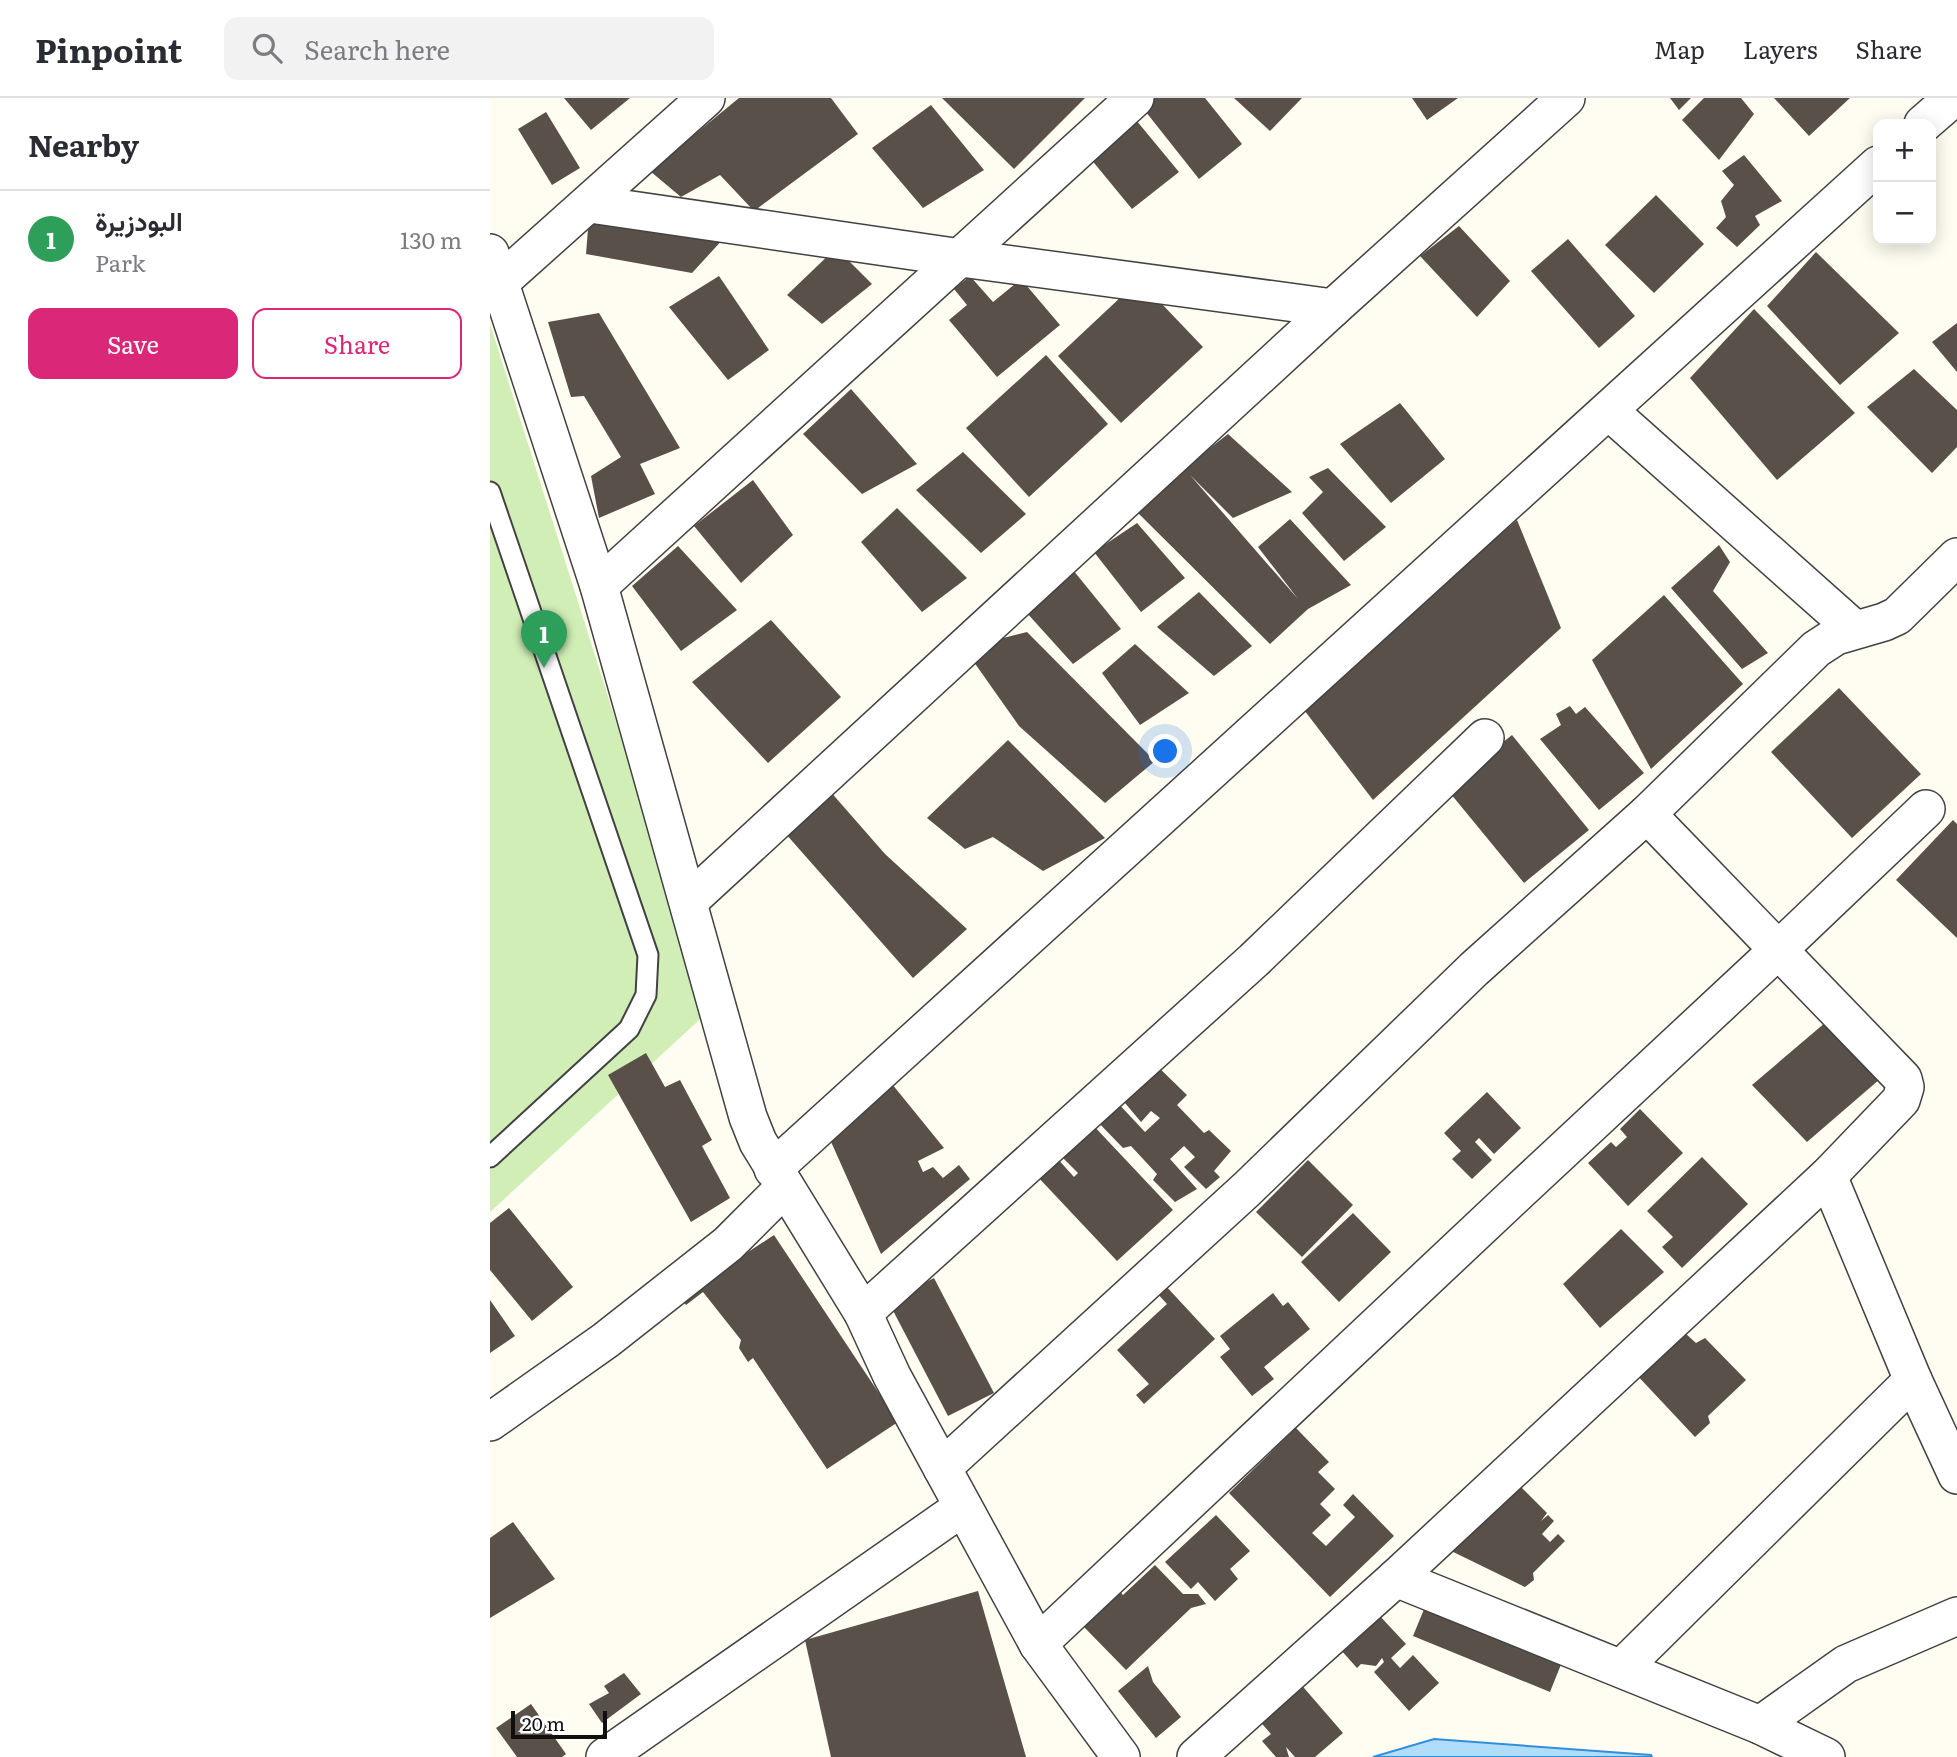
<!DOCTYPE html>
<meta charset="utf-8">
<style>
:root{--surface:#fff;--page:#f2f2f3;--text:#2b2b33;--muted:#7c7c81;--line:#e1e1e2;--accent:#db2777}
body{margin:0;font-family:Literata,Vazirmatn,serif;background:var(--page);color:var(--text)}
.controls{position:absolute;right:21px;top:21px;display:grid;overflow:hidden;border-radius:14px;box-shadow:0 4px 18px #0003}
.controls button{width:63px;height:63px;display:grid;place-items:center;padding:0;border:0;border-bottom:2px solid var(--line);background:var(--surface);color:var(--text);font:35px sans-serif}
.scale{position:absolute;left:21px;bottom:18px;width:96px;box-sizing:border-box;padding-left:7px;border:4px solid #0f0f0f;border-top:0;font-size:19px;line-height:24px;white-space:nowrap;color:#0f0f0f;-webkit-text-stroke:5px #fff;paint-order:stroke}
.you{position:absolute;left:676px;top:654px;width:24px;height:24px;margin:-18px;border:5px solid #fff;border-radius:50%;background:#1a73e8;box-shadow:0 0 0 10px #1a73e833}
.badge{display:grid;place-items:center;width:46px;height:46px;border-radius:50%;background:var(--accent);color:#fff;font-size:23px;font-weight:700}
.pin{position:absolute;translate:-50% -58px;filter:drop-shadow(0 2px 4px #0008)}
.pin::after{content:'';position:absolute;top:37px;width:24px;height:21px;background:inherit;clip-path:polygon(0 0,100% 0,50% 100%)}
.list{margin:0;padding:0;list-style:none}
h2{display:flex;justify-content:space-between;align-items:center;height:91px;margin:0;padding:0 28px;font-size:30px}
h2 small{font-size:23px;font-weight:400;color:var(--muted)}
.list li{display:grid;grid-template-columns:46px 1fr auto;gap:21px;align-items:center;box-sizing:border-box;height:98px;padding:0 28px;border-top:2px solid var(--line)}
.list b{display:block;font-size:26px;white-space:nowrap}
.list p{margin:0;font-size:23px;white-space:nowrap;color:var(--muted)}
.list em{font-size:23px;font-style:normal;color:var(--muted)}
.actions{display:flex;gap:14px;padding:21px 28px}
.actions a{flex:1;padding:16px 0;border:2px solid var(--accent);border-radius:14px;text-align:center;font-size:24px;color:var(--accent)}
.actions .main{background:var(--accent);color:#fff}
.icon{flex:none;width:38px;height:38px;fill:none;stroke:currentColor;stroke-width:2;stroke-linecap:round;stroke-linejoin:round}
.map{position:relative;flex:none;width:1467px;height:1659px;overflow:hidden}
header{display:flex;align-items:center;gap:42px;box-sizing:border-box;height:98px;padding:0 35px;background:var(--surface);border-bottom:2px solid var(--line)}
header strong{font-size:33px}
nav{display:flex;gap:38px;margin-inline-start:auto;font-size:24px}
.search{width:490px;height:63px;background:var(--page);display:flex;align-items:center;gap:18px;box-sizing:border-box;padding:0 24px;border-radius:14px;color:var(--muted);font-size:26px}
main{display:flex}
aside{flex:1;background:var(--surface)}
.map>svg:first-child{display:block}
.green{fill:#d1eeb6}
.water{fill:#b0ddfb;stroke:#3190d9;stroke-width:2}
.building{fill:#59504a}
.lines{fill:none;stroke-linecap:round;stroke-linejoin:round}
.service-casing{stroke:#424242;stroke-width:23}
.minor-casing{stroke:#424242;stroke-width:40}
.service{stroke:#fff;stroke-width:19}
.minor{stroke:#fff;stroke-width:37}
</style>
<header>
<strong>Pinpoint</strong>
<div class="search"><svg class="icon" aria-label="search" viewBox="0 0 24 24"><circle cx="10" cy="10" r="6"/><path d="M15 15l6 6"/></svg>Search here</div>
<nav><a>Map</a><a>Layers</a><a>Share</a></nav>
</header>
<main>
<aside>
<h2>Nearby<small></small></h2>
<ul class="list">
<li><span class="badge" style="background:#2e9e5b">1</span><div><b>البودزيرة</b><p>Park</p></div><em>130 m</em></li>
</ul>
<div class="actions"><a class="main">Save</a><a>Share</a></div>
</aside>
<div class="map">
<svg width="1467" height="1659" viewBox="0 0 1467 1659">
<rect width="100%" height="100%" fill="#fffdf1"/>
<!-- green -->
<path class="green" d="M 0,226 L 218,914 L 0,1114 Z"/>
<!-- water -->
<path class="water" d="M 944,1641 L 1161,1657 L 1162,1659 L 883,1659 Z"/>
<!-- building -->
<g class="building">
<path d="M 74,0 L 140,0 L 101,32 Z"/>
<path d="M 249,0 L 341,0 L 368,36 L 264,113 L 230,77 L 191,99 L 160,73 Z"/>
<path d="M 452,0 L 595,0 L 524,71 Z"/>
<path d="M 664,0 L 715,0 L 752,46 L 709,81 L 652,9 Z"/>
<path d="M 744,0 L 812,0 L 780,33 Z"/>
<path d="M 922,0 L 968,0 L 937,22 Z"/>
<path d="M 1180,0 L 1201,0 L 1189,12 Z"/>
<path d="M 1214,0 L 1251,0 L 1264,16 L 1229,62 L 1192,22 Z"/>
<path d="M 1284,0 L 1360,0 L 1319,38 Z"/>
<path d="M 441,7 L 494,72 L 433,110 L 382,50 Z"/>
<path d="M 56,14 L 90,70 L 62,87 L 28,31 Z"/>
<path d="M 646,22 L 689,74 L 642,111 L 600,60 Z"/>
<path d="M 1254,57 L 1292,103 L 1265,118 L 1270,127 L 1247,149 L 1226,130 L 1236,119 L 1231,103 L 1244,87 L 1232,73 Z"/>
<path d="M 1166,97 L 1214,146 L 1164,195 L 1115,147 Z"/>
<path d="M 100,106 L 246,127 L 202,175 L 96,156 Z"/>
<path d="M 969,128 L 1020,183 L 987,219 L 930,158 Z"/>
<path d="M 1078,141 L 1145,218 L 1109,250 L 1041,173 Z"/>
<path d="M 346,150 L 382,186 L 332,226 L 297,197 Z"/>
<path d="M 1326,154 L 1409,235 L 1350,287 L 1277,208 Z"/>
<path d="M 229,178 L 279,252 L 238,282 L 179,209 Z"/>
<path d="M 480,178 L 503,204 L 531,181 L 570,227 L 507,279 L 459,222 L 477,207 L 464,191 Z"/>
<path d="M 649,182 L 713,249 L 631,325 L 568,258 Z"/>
<path d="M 1264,211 L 1365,315 L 1287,382 L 1200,280 Z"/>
<path d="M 109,215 L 190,350 L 150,366 L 165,396 L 109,420 L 101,378 L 131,359 L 94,298 L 81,299 L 58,224 Z"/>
<path d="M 1467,225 L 1467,274 L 1442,244 Z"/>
<path d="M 556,257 L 618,326 L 539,399 L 476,330 Z"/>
<path d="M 1424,271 L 1467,312 L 1467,349 L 1442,375 L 1377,309 Z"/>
<path d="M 361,291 L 427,366 L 372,396 L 313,336 Z"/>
<path d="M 910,305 L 955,361 L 901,405 L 850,346 Z"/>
<path d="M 738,336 L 802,394 L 743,420 L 700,377 L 808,501 L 768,449 L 800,421 L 861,487 L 818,511 L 780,546 L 646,413 L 694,370 Z"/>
<path d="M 473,354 L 536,416 L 491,455 L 426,392 Z"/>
<path d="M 838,370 L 896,429 L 854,463 L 812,415 L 833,394 L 819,379 Z"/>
<path d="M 263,382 L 303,437 L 251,485 L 204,428 Z"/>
<path d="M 407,410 L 477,480 L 432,514 L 371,444 Z"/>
<path d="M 1027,422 L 1071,530 L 883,702 L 811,608 Z"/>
<path d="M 647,425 L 695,480 L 651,514 L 604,454 Z"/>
<path d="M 1229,447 L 1240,464 L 1223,493 L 1278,555 L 1252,571 L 1181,490 Z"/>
<path d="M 188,448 L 247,512 L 191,553 L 142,488 Z"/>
<path d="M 583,472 L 631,531 L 583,566 L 536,514 Z"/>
<path d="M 709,494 L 762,548 L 724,578 L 667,529 Z"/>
<path d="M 1174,497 L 1253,586 L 1161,671 L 1102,562 Z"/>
<path d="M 281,522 L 351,599 L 278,665 L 202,584 Z"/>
<path d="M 537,534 L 665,663 L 615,705 L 529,628 L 474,550 Z"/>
<path d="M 645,546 L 699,595 L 650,627 L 612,575 Z"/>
<path d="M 1349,590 L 1431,676 L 1362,740 L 1281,654 Z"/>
<path d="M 1080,608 L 1086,616 L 1095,609 L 1154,675 L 1109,712 L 1050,641 L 1071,627 L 1066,616 Z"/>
<path d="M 1022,637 L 1099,732 L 1034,785 L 956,690 Z"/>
<path d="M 518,642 L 615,740 L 553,773 L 503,739 L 475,751 L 437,720 Z"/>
<path d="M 339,692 L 395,756 L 477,831 L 423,880 L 295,735 Z"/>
<path d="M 1463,722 L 1467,726 L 1467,840 L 1406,782 Z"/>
<path d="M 1336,924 L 1390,981 L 1317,1044 L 1262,987 Z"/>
<path d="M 156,955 L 175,989 L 190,982 L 222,1042 L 212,1048 L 240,1100 L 201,1124 L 118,977 Z"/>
<path d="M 665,966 L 697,997 L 687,1007 L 714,1035 L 719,1032 L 741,1053 L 724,1073 L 730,1079 L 716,1091 L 694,1069 L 705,1059 L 694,1048 L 680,1061 L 707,1091 L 685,1104 L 663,1082 L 667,1076 L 641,1048 L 633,1050 L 605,1021 L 625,1002 L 655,1034 L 670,1020 L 661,1013 L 651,1024 L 630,999 Z"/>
<path d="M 402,986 L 454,1050 L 428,1063 L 433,1074 L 443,1069 L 453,1080 L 469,1067 L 480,1081 L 391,1156 L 338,1037 Z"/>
<path d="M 997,994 L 1031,1030 L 1004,1056 L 989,1040 L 985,1044 L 1002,1062 L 982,1081 L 962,1061 L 971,1053 L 954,1035 Z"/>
<path d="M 1150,1011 L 1193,1055 L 1138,1108 L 1098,1065 L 1121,1044 L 1126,1049 L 1137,1039 L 1130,1031 Z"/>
<path d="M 601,1025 L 683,1112 L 627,1163 L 546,1077 L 566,1059 L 584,1079 L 588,1075 L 568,1055 Z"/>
<path d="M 1212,1059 L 1258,1106 L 1192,1170 L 1172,1149 L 1183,1139 L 1157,1113 Z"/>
<path d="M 818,1062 L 863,1107 L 812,1159 L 766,1114 Z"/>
<path d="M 19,1110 L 83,1189 L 42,1223 L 0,1172 L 0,1125 Z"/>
<path d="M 863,1115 L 901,1154 L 849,1204 L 811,1164 Z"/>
<path d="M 1131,1131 L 1174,1174 L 1110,1230 L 1073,1186 Z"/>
<path d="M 284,1137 L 408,1324 L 337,1371 L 263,1260 L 258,1264 L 249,1250 L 251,1242 L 213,1194 L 196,1207 L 186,1195 L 220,1179 Z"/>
<path d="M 444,1180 L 504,1295 L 458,1318 L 398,1203 Z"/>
<path d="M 674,1186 L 725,1241 L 654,1306 L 646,1297 L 659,1286 L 627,1252 L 677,1206 L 666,1194 Z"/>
<path d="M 783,1195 L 793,1208 L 798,1204 L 820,1231 L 774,1269 L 784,1281 L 762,1298 L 730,1259 L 740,1251 L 730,1238 Z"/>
<path d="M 0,1202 L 25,1238 L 0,1255 Z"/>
<path d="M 1195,1235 L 1206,1245 L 1215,1240 L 1256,1282 L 1218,1318 L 1220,1325 L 1205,1339 L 1144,1274 Z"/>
<path d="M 806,1330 L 839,1364 L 828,1374 L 845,1391 L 830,1406 L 841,1417 L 822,1435 L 836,1448 L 865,1419 L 853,1407 L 863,1396 L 904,1438 L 840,1499 L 739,1395 Z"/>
<path d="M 1022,1380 L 1057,1415 L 1051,1423 L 1058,1417 L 1064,1423 L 1052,1436 L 1060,1444 L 1068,1436 L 1075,1443 L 1043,1475 L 1044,1482 L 1035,1489 L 953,1449 Z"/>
<path d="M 726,1417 L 760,1453 L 740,1471 L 748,1481 L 725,1503 L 708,1484 L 701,1491 L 675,1464 Z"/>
<path d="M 23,1424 L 65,1481 L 0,1520 L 0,1440 Z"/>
<path d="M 665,1467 L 693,1496 L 708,1496 L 716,1506 L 701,1510 L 636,1572 L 594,1529 L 614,1510 L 609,1505 L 626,1489 L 633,1497 Z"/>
<path d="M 488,1493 L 536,1659 L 341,1659 L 315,1542 Z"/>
<path d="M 937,1504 L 1074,1559 L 1060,1594 L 923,1538 Z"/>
<path d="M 888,1516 L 916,1546 L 901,1560 L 910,1570 L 923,1557 L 949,1585 L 919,1613 L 884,1574 L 894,1564 L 892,1560 L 886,1568 L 871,1566 L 867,1570 L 850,1551 Z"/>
<path d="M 658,1568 L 663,1584 L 691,1619 L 666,1640 L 628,1593 Z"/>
<path d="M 134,1575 L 151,1596 L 112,1625 L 99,1606 L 119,1595 L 114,1588 Z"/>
<path d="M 808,1583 L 853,1635 L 825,1659 L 805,1659 L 796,1649 L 799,1659 L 786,1659 L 772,1643 L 781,1636 L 766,1619 Z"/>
<path d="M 41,1606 L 76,1656 L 72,1659 L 27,1659 L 6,1630 Z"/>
</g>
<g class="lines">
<defs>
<path id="service" d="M 0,394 L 158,857 L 156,897 L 139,931 L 0,1059"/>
<g id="minor">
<path d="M 1433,26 L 1463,0"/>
<path d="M 100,106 L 471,160 L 843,210"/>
<path d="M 0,155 L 109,488 L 258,1019 L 268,1044 L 373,1215 L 402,1278 L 548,1546 L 631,1659"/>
<path d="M 9,185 L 216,0"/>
<path d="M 1119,313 L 1364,531"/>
<path d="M 109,488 L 645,0"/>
<path d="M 199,803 L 843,210 L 1076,0"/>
<path d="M 283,1071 L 1388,67"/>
<path d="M 1338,1078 L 1423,1282 L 1467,1377"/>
<path d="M 373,1215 L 764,862 L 995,640"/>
<path d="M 0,1324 L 116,1242 L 238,1146 L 295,1089"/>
<path d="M 452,1370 L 757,1091 L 984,871 L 1157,716 L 1326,551 L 1346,538 L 1394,524 L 1407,518 L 1467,459"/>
<path d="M 906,1480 L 1270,1627 L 1336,1659"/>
<path d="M 548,1546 L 1022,1100 L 1287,853 L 1436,711"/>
<path d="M 1132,1570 L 1423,1282"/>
<path d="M 1270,1627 L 1356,1566 L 1467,1518"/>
<path d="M 115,1659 L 473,1409"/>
<path d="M 706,1659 L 906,1480 L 1338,1078 L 1411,1002 L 1415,989 L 1413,981 L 1157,716"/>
</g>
</defs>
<!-- service casing -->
<use href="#service" class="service-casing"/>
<!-- minor casing -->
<use href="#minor" class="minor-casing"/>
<!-- service -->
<use href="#service" class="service"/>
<!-- minor -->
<use href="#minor" class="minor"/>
</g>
</svg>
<div class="controls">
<button>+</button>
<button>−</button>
</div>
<div class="scale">20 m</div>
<div class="you"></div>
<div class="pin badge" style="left:54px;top:570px;background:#2e9e5b">1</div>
</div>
</main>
